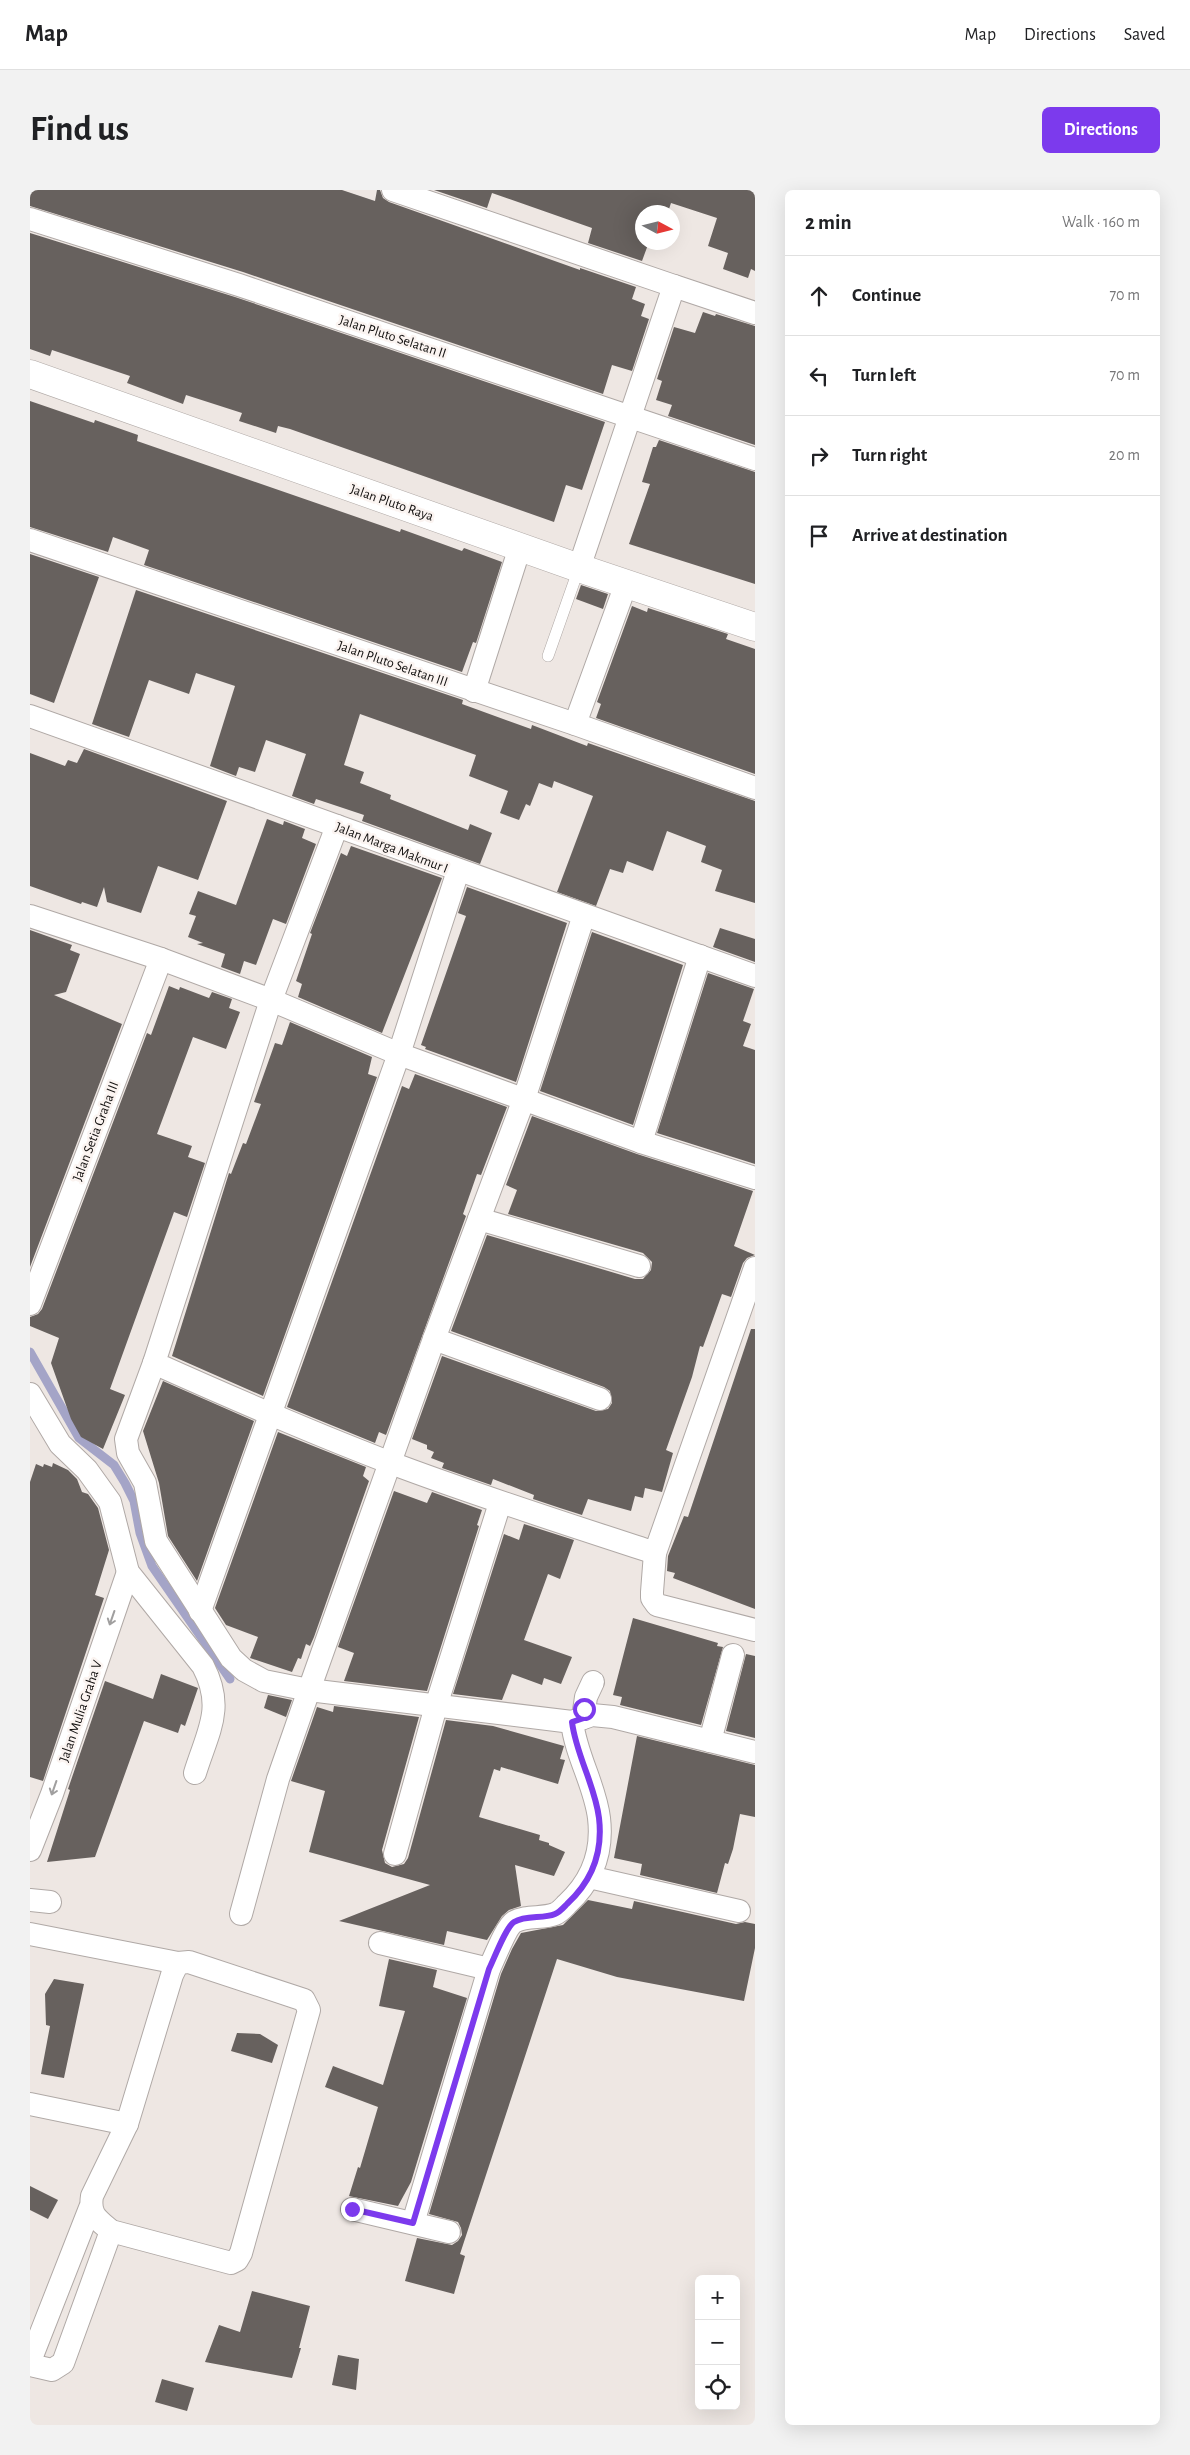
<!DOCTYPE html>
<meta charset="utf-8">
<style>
:root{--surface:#fff;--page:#f2f2f2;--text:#202124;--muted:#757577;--line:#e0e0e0;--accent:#7c3aed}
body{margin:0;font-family:"Alegreya Sans",sans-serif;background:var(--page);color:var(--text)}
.controls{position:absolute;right:15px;bottom:15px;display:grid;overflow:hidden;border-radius:8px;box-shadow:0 5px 20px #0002}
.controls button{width:45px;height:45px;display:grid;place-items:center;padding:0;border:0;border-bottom:1px solid var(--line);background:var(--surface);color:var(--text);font:25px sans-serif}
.compass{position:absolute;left:605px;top:15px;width:45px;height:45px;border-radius:50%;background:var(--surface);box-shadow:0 5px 20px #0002;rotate:97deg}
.stop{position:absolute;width:15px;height:15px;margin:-11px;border:4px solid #7c3aed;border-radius:50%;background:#fff}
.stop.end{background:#7c3aed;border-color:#fff;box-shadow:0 1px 5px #0008}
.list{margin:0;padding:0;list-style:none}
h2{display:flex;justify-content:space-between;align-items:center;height:65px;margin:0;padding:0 20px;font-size:21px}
h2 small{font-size:16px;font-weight:400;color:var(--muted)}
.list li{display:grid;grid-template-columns:32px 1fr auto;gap:15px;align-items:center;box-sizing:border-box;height:80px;padding:0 20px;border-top:1px solid var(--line)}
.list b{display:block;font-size:19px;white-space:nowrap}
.list em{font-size:16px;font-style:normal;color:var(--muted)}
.icon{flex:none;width:28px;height:28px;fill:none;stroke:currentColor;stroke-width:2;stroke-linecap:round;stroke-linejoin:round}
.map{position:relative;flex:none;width:725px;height:2235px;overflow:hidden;border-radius:8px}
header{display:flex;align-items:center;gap:30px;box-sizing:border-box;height:70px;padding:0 25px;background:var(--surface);border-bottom:1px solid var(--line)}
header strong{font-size:24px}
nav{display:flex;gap:28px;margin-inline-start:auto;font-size:18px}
.intro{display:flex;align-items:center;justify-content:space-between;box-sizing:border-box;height:120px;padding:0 30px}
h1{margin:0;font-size:35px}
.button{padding:12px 22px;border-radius:8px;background:var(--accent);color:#fff;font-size:18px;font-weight:700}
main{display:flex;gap:30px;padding:0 30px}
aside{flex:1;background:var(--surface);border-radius:8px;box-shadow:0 5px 20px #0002}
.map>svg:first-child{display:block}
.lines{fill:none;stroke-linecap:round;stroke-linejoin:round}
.stream{stroke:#a4a4c7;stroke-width:9}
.building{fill:#67615e}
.service-casing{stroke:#b0a9a6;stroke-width:12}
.minor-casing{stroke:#b0a9a6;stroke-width:24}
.tertiary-casing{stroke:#b0a9a6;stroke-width:29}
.service{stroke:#fff;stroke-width:11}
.minor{stroke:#fff;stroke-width:22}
.tertiary{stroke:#fff;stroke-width:28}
.oneway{stroke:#a09f9f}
.route{stroke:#7c3aed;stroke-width:6}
.labels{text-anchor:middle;stroke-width:5;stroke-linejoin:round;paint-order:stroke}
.street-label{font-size:14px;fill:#12100f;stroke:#fbf4f1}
</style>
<header>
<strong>Map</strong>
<nav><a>Map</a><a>Directions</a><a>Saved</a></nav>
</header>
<div class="intro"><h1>Find us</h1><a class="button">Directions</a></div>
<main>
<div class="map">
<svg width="725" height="2235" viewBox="0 0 725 2235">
<rect width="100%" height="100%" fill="#eee7e3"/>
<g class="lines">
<!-- stream -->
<path class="stream" d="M 0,1162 L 49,1248 L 84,1275 L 95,1293 L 104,1311 L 110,1343 L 122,1376 L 200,1489"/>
</g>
<!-- building -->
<g class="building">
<path d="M 0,0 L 312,0 L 345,11 L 347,0 L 350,0 L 353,8 L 359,12 L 550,80 L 550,78 L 606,97 L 602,109 L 615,114 L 611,126 L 619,129 L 602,181 L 582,175 L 573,204 L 213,82 L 0,16 Z"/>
<path d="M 404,0 L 725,0 L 725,81 L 721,79 L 718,88 L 693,79 L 698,63 L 678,56 L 687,28 L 641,13 L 638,22 L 612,22 L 612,52 L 619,52 L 612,71 L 558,53 L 562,38 L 462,3 L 457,18 Z"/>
<path d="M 0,43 L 205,107 L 575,232 L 552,300 L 536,295 L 524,332 L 260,239 L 248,236 L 246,243 L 209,231 L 212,223 L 156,205 L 153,214 L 97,193 L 100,186 L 22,160 L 20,166 L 0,159 Z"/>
<path d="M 673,122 L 685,126 L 686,124 L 725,136 L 725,255 L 638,226 L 642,215 L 626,210 L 632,191 L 627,189 L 644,137 L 665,143 Z"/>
<path d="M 0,211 L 64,233 L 65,230 L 108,245 L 107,251 L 370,342 L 371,339 L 432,361 L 434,358 L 472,372 L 446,453 L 443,452 L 432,482 L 114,375 L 119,360 L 83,347 L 78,362 L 0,337 Z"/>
<path d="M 629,250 L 725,282 L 725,394 L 599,354 L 620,294 L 612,292 L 623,257 L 626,257 Z"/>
<path d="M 0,364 L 69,387 L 24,513 L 0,504 Z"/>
<path d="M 551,395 L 578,404 L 573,419 L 546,409 Z"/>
<path d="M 106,400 L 433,510 L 432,514 L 501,539 L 502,535 L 557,556 L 558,553 L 725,611 L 725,713 L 685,701 L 692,680 L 671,672 L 676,656 L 637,641 L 623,681 L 597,671 L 593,683 L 580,679 L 566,716 L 527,702 L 563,606 L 524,591 L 522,598 L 509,593 L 500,616 L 496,614 L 489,630 L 470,623 L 478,601 L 439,586 L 446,565 L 330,524 L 314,575 L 334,582 L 330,593 L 361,605 L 360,609 L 438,640 L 440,634 L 462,643 L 450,674 L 332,631 L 334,625 L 286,609 L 284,614 L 262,606 L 276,564 L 236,550 L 225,582 L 209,577 L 206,586 L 180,576 L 205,496 L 166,483 L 159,504 L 119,490 L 99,547 L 62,534 Z"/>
<path d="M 602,416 L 617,422 L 618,418 L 698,444 L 696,449 L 725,459 L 725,584 L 566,528 L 571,514 L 567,512 Z"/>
<path d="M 54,559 L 197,611 L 168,690 L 128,676 L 111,723 L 77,712 L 74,697 L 67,717 L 52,712 L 51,714 L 0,696 L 0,563 L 35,576 L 38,570 L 47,573 Z"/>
<path d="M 237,629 L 253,635 L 254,631 L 275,639 L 272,648 L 286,654 L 256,734 L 243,729 L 226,775 L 214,771 L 210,784 L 191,777 L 195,764 L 167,754 L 173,753 L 158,747 L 166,726 L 159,724 L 168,701 L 206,715 Z"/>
<path d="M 321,656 L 412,688 L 352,843 L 268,807 L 272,794 L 266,791 L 282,744 L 280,743 L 311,663 L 317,666 Z"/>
<path d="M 437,697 L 537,733 L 486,892 L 395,859 L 396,857 L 391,855 L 436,726 L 428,723 Z"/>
<path d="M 690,738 L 725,749 L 725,772 L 683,757 Z"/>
<path d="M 0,740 L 42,755 L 40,760 L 50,764 L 36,802 L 24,805 L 92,834 L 0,1077 Z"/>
<path d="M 562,742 L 653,775 L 603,935 L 510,901 Z"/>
<path d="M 678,783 L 724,799 L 713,831 L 721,834 L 713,856 L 725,860 L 725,974 L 627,943 Z"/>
<path d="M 139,796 L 149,800 L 150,797 L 179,808 L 182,802 L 202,809 L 199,818 L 210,822 L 196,859 L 163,847 L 127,944 L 162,956 L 158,967 L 175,973 L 157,1027 L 144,1022 L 80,1199 L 95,1205 L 73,1259 L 51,1247 L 41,1229 L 21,1173 L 29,1148 L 0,1136 L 0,1127 L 8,1124 L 12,1119 L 117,843 L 121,845 Z"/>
<path d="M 260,832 L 342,867 L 338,884 L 347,887 L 233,1206 L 142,1166 L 199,983 L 201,984 L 213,953 L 216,954 L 231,914 L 224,912 L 245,853 L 252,855 Z"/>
<path d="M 385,884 L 477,917 L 451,985 L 447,984 L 433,1024 L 436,1026 L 356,1245 L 349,1242 L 345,1253 L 257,1217 L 372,896 L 379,899 Z"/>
<path d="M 502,926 L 607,964 L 723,1001 L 704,1056 L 725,1065 L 717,1068 L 713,1073 L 701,1107 L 692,1104 L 673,1157 L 670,1156 L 662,1187 L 636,1260 L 643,1263 L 632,1302 L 615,1298 L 613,1308 L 605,1306 L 601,1321 L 558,1309 L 552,1325 L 530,1318 L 503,1309 L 504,1305 L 463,1289 L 461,1295 L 412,1278 L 414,1273 L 401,1268 L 404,1262 L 397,1259 L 397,1255 L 382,1249 L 412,1166 L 566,1221 L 578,1219 L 582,1213 L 580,1201 L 574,1197 L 421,1141 L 457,1045 L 605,1089 L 613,1089 L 621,1080 L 622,1072 L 613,1063 L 478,1024 L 487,1000 L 476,995 Z"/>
<path d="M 721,1139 L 725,1139 L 725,1419 L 643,1388 L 645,1383 L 637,1381 L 638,1366 L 654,1326 L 658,1327 Z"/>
<path d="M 133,1191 L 224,1231 L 167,1391 L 138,1346 L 129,1293 L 113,1241 Z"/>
<path d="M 248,1242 L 336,1277 L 333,1286 L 339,1291 L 284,1447 L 280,1456 L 276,1454 L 271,1469 L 268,1468 L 262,1482 L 220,1468 L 228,1447 L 196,1435 L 185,1418 Z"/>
<path d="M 23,1273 L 38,1280 L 47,1289 L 52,1302 L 58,1304 L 68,1318 L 79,1360 L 65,1405 L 74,1408 L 13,1591 L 0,1587 L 0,1292 L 6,1274 L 13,1277 L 14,1274 L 22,1277 Z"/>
<path d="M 364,1301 L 397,1313 L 402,1302 L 452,1320 L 447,1335 L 449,1336 L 397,1501 L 314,1491 L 324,1463 L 308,1457 Z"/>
<path d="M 494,1334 L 544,1350 L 530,1389 L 518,1384 L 494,1450 L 542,1467 L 531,1494 L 514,1488 L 512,1495 L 482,1484 L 472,1510 L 423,1504 L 474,1344 L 489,1350 Z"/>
<path d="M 603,1428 L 688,1453 L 687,1456 L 693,1457 L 671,1535 L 590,1515 L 592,1507 L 583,1505 Z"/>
<path d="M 716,1464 L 725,1466 L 725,1548 L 696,1541 Z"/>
<path d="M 131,1484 L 168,1498 L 155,1536 L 151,1534 L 148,1543 L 114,1531 L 65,1667 L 17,1672 L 40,1600 L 38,1599 L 75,1491 L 123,1509 Z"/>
<path d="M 238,1505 L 262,1510 L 256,1527 L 234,1518 Z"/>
<path d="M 304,1516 L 389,1527 L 352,1660 L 355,1673 L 362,1677 L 374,1674 L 378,1668 L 416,1530 L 463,1536 L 534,1556 L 530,1569 L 535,1570 L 528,1594 L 471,1577 L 470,1581 L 464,1579 L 449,1627 L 510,1645 L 509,1650 L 519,1653 L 519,1655 L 535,1662 L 524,1686 L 485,1675 L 491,1716 L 479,1720 L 472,1726 L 457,1750 L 417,1741 L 414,1755 L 309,1731 L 400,1695 L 279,1662 L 295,1601 L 261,1591 L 287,1517 L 303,1522 Z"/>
<path d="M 607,1546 L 725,1575 L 725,1627 L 710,1624 L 703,1659 L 698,1674 L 695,1673 L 687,1703 L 610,1685 L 612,1674 L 584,1668 Z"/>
<path d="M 558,1710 L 602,1719 L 604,1711 L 706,1734 L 715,1732 L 725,1734 L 725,1758 L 714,1811 L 587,1787 L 527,1769 L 430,2064 L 435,2066 L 424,2104 L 375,2091 L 387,2048 L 422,2055 L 428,2051 L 432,2045 L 431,2038 L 428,2032 L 399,2024 L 471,1784 L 482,1759 L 491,1743 L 533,1735 Z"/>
<path d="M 359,1769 L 407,1780 L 403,1797 L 437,1808 L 381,1992 L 368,2016 L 319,2006 L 328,1977 L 330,1978 L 348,1917 L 295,1897 L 303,1876 L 353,1895 L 375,1821 L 349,1816 Z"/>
<path d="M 24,1789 L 54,1794 L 34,1888 L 11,1884 L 20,1836 L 16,1835 L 15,1804 Z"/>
<path d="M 207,1843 L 230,1844 L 248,1855 L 242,1873 L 201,1861 Z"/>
<path d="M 0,1996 L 28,2010 L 18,2029 L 0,2020 Z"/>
<path d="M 222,2101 L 280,2116 L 269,2158 L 271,2158 L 262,2188 L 175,2172 L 189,2135 L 210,2142 Z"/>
<path d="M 308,2165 L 329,2169 L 326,2200 L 302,2195 Z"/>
<path d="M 132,2189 L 164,2198 L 157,2221 L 125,2212 Z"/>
</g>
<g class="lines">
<defs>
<path id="service" d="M 518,466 L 549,378"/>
<g id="minor">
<path d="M 363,0 L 644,96 L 549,378"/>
<path d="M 0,29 L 209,95 L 725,269"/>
<path d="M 644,96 L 725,123"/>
<path d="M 0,350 L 545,534 L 725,598"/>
<path d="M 444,501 L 490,357"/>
<path d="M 0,526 C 242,612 483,701 725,786"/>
<path d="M 545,534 L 596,394"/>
<path d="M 307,636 L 241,810 L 124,1173 C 202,1208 280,1242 361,1273 C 448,1306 537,1334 625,1363 L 725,1078"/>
<path d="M 0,726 L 131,769 L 241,810 L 369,864 L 611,952 L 670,766"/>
<path d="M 611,952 L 725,988"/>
<path d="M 449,1029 L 609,1076"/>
<path d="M 0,1114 L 131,769"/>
<path d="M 404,1149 L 570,1209"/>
<path d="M 124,1173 L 96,1249 L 98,1263 L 115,1293 L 126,1351 L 201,1468 L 214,1480 L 234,1491 L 279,1500 L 542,1532 C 546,1566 565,1595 569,1628 C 573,1662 562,1691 537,1714 C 534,1717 530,1722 525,1724 C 513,1729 496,1725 484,1732 C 476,1737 464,1769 459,1779 L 383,2033"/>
<path d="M 0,1204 L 30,1254 L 57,1280 L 80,1312 L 98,1382 L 173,1476 C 195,1518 178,1541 165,1583"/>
<path d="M 625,1363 L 622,1402 L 622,1408 L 627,1415 L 725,1440"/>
<path d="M 170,1421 L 369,864 L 428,681"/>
<path d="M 553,1528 L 556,1507 L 563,1492"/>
<path d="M 542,1532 L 562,1525 L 583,1527 L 725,1562"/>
<path d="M 680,1551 L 703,1465"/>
<path d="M 0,1660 L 22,1604 L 98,1382"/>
<path d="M 365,1664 L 406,1516 L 470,1313"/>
<path d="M 559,1687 L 709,1721"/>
<path d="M 0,1710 L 20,1712"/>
<path d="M 211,1724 L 248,1589 L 279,1500 L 404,1149 L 494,909 L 554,725"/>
<path d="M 0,1744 L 148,1773"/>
<path d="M 350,1753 L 459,1779"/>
<path d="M 159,1772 L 274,1810 L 279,1820 L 211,2063 L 207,2070 L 201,2073 L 81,2041 C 67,2029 59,2025 62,2006 L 97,1934 L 142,1785 L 148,1773 Z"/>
<path d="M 0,1914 L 97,1934"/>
<path d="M 322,2019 L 419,2042"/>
<path d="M 0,2171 L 60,2018"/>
<path d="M 0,2175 L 22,2180 L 33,2173 L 81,2041"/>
</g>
<path id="tertiary" d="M 0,184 L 549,378 L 725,437"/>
</defs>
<!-- service casing -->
<use href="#service" class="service-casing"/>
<!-- minor casing -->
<use href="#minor" class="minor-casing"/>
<!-- tertiary casing -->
<use href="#tertiary" class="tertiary-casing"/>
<!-- service -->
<use href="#service" class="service"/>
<!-- minor -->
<use href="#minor" class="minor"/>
<!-- tertiary -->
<use href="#tertiary" class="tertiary"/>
</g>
<!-- one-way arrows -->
<defs><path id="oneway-shaft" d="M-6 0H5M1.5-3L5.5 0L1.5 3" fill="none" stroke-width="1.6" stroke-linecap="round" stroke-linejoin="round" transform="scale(1.25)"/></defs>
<g class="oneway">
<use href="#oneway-shaft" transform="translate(82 1428) rotate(109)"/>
<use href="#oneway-shaft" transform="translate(24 1598) rotate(109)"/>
</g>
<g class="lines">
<!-- route -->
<path class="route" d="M 322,2019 L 383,2033 L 459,1779 C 464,1769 476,1737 484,1732 C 496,1725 513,1729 525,1724 C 530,1722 534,1717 537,1714 C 562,1691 573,1662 569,1628 C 565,1595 546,1565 542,1532 L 554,1528 L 554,1519"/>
</g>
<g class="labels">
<!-- street labels -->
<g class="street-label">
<text transform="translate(363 146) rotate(18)" y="5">Jalan Pluto Selatan II</text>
<text transform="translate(362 312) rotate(19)" y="5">Jalan Pluto Raya</text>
<text transform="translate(363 473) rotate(19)" y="5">Jalan Pluto Selatan III</text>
<text transform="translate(362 657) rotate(21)" y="5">Jalan Marga Makmur I</text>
<text transform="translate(65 941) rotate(-69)" y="5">Jalan Setia Graha III</text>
<text transform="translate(50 1521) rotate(-71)" y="5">Jalan Mulia Graha V</text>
</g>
</g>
</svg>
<div class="controls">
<button>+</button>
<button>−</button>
<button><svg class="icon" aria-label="locate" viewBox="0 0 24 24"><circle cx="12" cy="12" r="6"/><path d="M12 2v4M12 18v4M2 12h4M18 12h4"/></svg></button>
</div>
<svg class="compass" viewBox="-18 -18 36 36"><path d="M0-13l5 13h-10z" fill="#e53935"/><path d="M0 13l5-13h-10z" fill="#757577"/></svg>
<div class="stop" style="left:554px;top:1519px"></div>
<div class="stop end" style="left:322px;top:2019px"></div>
</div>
<aside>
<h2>2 min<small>Walk · 160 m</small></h2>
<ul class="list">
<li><svg class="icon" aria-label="ahead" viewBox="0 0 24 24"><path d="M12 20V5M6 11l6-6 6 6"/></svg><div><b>Continue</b></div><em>70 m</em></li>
<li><svg class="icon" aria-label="left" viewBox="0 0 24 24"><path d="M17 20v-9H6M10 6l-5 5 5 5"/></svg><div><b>Turn left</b></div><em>70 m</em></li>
<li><svg class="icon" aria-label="right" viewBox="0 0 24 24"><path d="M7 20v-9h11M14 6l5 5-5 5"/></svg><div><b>Turn right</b></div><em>20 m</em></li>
<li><svg class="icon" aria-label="arrive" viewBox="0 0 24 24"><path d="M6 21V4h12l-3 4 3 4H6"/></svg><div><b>Arrive at destination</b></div></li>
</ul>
</aside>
</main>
